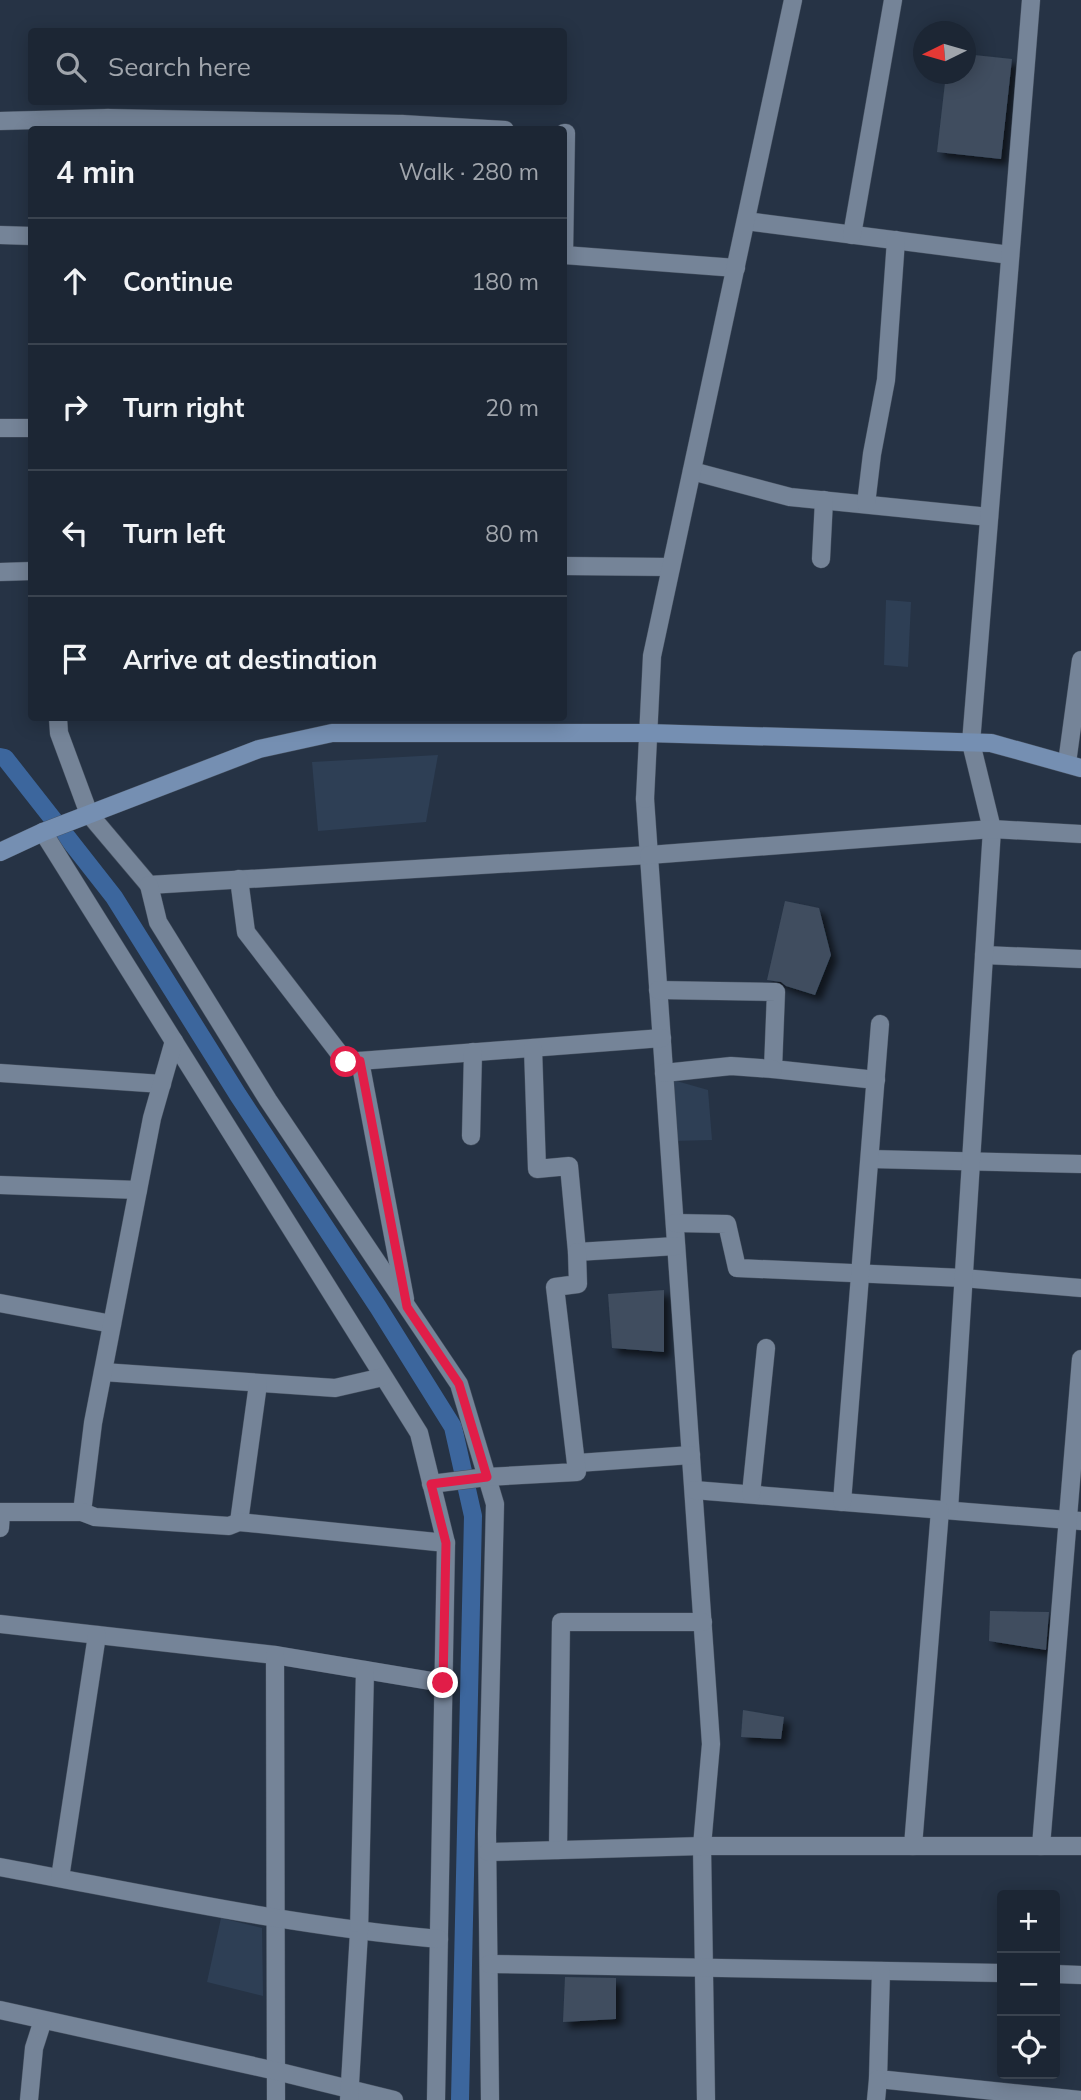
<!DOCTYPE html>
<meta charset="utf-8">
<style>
:root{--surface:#1c2634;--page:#293240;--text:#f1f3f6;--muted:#a0a5ac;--line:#3a434f}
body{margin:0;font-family:Mulish,sans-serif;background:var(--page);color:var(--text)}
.controls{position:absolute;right:21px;bottom:21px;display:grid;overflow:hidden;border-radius:7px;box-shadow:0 4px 18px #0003}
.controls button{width:63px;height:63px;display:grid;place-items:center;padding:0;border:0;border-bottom:2px solid var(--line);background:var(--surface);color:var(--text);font:35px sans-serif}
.compass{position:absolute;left:913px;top:21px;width:63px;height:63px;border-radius:50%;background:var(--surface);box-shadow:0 4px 18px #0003;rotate:265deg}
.stop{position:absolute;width:21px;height:21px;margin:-16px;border:5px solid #e11d48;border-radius:50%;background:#fff}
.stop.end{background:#e11d48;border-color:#fff;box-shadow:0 2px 7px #0008}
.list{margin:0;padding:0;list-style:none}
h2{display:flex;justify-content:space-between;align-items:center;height:91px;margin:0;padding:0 28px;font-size:30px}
h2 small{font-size:23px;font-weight:400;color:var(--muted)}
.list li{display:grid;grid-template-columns:46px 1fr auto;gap:21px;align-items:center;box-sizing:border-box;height:126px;padding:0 28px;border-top:2px solid var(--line)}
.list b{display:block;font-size:26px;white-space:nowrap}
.list em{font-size:23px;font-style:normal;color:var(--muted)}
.icon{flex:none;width:38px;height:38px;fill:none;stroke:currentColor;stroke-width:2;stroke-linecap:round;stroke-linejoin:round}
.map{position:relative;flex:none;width:1081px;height:2100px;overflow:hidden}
.search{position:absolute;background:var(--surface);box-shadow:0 4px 18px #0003;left:28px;top:28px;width:539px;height:77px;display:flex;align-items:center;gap:18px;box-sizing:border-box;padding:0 24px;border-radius:7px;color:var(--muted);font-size:26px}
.panel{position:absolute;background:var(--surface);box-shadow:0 4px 18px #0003;left:28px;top:126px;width:539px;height:595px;border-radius:7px}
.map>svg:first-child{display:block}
.built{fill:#2e3f55}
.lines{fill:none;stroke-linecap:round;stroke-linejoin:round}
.canal{stroke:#3c669d;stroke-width:18}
.building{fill:#3f4d5f;filter:url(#shadow)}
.minor-casing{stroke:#465160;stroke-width:19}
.tertiary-casing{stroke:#465160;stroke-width:19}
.secondary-casing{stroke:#465160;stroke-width:19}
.minor{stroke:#758498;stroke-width:18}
.tertiary{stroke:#758498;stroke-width:18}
.secondary{stroke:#758fb2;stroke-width:18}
.route{stroke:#e11d48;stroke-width:9}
</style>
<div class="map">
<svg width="1081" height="2100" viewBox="0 0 1081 2100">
<defs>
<filter id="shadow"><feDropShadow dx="6" dy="6" stdDeviation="3.5" flood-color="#0009"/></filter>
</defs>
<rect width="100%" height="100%" fill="#263345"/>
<!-- built -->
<g class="built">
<path d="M 886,600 L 911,602 L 908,667 L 884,665 Z"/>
<path d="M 438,755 L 426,822 L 318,831 L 312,762 Z"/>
<path d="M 673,1080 L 708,1090 L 712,1140 L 673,1141 Z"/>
<path d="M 221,1918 L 262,1928 L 263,1996 L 207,1982 Z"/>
</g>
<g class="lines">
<!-- canal -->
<path class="canal" d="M 0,757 L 5,758 L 114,897 L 238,1095 L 378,1307 L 453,1427 L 473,1516 L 460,2100"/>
</g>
<!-- building -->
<g class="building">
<path d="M 965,54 L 1012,59 L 1001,159 L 937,152 L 946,74 L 965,74 Z"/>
<path d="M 785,901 L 819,908 L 831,955 L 815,995 L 786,986 L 781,982 L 767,980 Z"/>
<path d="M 664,1290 L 664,1352 L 612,1348 L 608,1294 Z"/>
<path d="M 990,1611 L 1049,1612 L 1046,1650 L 989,1641 Z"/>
<path d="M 743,1710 L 784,1717 L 781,1739 L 741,1737 Z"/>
<path d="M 565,1977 L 616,1978 L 616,2019 L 563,2022 Z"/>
</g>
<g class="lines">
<defs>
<g id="minor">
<path d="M 0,121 L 108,118"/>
<path d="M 402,124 L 505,130"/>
<path d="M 107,130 L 108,118 L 402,124 L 402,130"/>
<path d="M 564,133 L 566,133 L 564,255"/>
<path d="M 746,221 L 1010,255"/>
<path d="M 0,235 L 32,236"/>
<path d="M 852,235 L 893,0"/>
<path d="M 564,255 L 736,268"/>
<path d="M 0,428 L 32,428"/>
<path d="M 692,471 L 790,497 L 989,517"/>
<path d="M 866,504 L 872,454 L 886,380 L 896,240"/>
<path d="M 821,559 L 824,500"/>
<path d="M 564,566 L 671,567"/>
<path d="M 0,572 L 32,571"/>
<path d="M 1067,763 L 1081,660"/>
<path d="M 645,799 L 711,1744 L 702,1846 L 706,2100"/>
<path d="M 89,814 L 149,885 L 649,855"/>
<path d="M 43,832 L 419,1433 L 446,1543 L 436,2100"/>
<path d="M 239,879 L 246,932 L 346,1062 L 662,1038"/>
<path d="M 149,885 L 158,922 L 268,1100 L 459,1384 L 495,1504 L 487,1834 L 490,2100"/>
<path d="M 984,955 L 1081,959"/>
<path d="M 658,990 L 776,992 L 773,1069 L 876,1080"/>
<path d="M 533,1048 L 537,1169 L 569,1166 L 577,1252 L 676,1246"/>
<path d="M 360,1061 L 405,1299"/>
<path d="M 0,1073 L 162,1084"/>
<path d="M 664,1073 L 731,1066 L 773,1069"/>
<path d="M 471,1136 L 473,1052"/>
<path d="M 870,1159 L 1081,1164"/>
<path d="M 0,1185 L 138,1190"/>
<path d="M 675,1223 L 727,1224 L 737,1268 L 963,1278 L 1081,1288"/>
<path d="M 0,1303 L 112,1324"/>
<path d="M 103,1372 L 335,1388 L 383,1377"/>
<path d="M 578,1463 L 691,1455"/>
<path d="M 431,1484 L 487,1477 L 577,1472 L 555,1287 L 578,1284 L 577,1252"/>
<path d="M 694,1490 L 1081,1521"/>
<path d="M 751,1494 L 766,1348"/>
<path d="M 842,1502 L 880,1024"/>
<path d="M 949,1510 L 992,829 L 971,743"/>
<path d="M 82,1512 L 93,1423 L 138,1190 L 152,1118 L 174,1041"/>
<path d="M 239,1522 L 258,1384"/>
<path d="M 0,1528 L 1,1512 L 82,1512 L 95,1517 L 229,1526 L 239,1522 L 446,1543"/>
<path d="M 0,1624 L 275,1655 L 443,1683"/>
<path d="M 275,1655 L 276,2100"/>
<path d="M 913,1846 L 940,1510"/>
<path d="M 1041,1846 L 1081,1359"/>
<path d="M 558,1850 L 561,1622 L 703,1622"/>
<path d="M 488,1852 L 702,1846 L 1081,1846"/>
<path d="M 0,1867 C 146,1894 291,1926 439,1939"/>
<path d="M 60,1878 L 97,1635"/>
<path d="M 489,1964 L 1002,1973"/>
<path d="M 881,1971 L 878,2079 L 1081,2100"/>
<path d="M 1055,1974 L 1081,1975"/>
<path d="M 0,2010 L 276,2071 L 394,2100"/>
<path d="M 29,2100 L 34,2048 L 43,2020"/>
<path d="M 349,2100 L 359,1932 L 365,1670"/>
<path d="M 876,2100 L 878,2079"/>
</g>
<g id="tertiary">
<path d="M 58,718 L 59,733 L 89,814"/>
<path d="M 971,743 L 1031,0"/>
<path d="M 645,799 L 652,656 L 793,0"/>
<path d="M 649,855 L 992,829 L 1081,834"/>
</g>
<path id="secondary" d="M 0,852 L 43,832 L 259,749 L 332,733 L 647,733 L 991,743 L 1081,768"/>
</defs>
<!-- minor casing -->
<use href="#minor" class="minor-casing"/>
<!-- tertiary casing -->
<use href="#tertiary" class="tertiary-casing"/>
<!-- secondary casing -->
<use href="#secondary" class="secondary-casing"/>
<!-- minor -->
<use href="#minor" class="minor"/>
<!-- tertiary -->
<use href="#tertiary" class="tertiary"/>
<!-- secondary -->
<use href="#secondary" class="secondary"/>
</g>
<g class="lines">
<!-- route -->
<path class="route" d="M 346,1062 L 360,1061 L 407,1307 L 459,1384 L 487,1477 L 431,1484 L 446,1543 L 443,1683"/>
</g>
</svg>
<div class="controls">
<button>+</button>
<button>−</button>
<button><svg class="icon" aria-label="locate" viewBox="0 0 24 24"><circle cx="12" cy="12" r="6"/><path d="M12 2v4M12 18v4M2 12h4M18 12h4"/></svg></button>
</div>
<svg class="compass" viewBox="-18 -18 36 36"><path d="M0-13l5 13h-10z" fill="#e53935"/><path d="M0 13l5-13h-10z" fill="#a0a5ac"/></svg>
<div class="stop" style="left:346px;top:1062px"></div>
<div class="stop end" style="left:443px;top:1683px"></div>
<div class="search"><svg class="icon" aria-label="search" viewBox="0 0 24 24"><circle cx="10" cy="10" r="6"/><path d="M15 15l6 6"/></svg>Search here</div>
<section class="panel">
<h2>4 min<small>Walk · 280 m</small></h2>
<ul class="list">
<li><svg class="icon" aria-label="ahead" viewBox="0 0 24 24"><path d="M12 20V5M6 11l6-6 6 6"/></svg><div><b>Continue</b></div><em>180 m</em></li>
<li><svg class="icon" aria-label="right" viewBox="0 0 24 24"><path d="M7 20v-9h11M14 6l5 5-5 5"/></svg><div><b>Turn right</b></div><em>20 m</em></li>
<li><svg class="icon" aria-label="left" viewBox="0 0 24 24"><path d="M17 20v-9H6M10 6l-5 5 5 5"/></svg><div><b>Turn left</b></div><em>80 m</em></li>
<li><svg class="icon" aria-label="arrive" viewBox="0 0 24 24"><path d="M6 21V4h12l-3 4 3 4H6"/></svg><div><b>Arrive at destination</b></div></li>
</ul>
</section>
</div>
